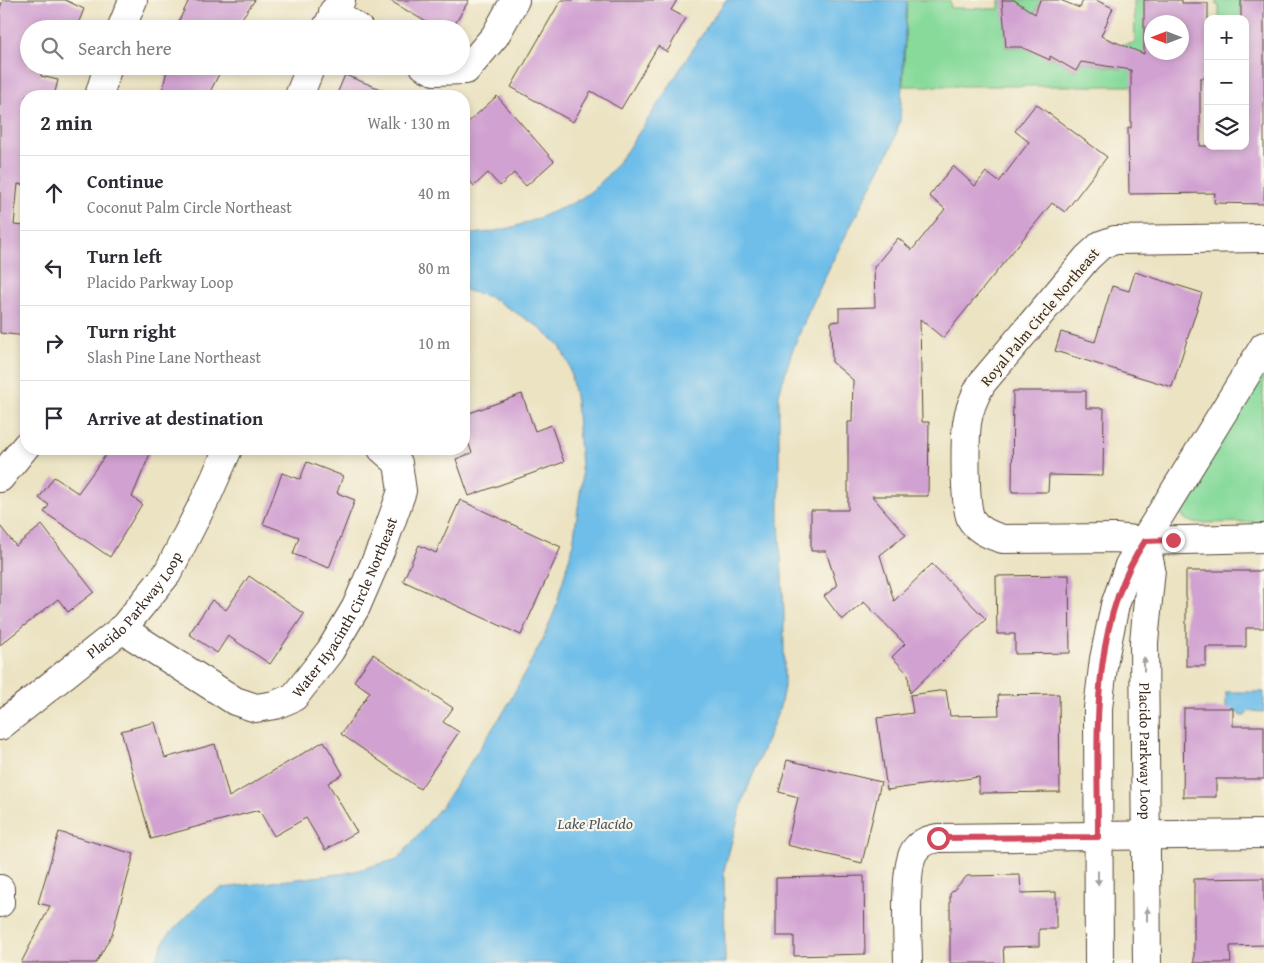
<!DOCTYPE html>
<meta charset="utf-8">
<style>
:root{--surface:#fff;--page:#f7f7f7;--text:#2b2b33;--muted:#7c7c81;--line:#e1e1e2}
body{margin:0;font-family:"Gentium Book Plus",serif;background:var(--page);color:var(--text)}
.controls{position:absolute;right:15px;top:15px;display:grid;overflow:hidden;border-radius:10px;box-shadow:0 2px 8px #0003}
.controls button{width:45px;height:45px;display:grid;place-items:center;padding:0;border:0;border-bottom:1px solid var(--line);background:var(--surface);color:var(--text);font:25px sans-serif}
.compass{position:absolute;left:1144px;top:15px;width:45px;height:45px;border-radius:50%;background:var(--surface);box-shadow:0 2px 8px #0003;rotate:270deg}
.stop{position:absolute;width:15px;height:15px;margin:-11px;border:4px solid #d1495b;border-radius:50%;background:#fff}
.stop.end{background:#d1495b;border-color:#fff;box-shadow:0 1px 5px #0008}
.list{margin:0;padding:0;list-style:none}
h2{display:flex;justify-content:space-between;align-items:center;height:65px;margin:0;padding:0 20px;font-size:21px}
h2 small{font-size:16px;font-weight:400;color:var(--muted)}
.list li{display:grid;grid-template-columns:32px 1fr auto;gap:15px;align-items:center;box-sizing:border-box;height:75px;padding:0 20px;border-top:1px solid var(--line)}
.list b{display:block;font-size:19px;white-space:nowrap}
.list p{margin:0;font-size:16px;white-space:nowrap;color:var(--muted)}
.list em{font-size:16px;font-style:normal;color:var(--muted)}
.icon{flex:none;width:28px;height:28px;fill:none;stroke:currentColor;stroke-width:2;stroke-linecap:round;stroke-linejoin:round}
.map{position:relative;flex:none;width:1264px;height:963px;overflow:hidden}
.search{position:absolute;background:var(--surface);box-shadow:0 2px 8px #0003;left:20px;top:20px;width:450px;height:55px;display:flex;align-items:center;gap:12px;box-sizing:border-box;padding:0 18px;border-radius:28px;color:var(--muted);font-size:19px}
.panel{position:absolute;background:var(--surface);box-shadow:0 2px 8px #0003;left:20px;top:90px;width:450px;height:365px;border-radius:20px}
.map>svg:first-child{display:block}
.green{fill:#88da9b;stroke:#62825c}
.water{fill:#6ebee9;stroke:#547484}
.building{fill:#d1a2d1;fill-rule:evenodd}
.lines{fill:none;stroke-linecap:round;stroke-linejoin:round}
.minor-casing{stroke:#554637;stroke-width:30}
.minor{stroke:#fff;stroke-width:28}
.oneway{fill:#a79f9a}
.route{stroke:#d1495b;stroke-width:6}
.labels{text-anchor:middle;stroke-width:4.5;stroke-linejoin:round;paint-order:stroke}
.street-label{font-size:15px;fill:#3b2a1e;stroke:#fbf7ec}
.water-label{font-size:16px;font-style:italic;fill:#4a565b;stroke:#fbf7ec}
</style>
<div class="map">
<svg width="1264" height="963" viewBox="0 0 1264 963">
<rect width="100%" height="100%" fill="#fbf7ec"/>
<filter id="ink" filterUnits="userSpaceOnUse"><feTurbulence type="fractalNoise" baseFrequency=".02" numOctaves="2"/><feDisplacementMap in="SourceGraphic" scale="10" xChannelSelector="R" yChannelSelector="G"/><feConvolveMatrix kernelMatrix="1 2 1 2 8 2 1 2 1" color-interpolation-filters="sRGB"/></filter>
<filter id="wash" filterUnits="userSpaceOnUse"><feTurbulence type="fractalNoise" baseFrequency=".0096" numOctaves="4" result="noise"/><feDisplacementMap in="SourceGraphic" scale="20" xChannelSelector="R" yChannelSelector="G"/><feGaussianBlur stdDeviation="1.12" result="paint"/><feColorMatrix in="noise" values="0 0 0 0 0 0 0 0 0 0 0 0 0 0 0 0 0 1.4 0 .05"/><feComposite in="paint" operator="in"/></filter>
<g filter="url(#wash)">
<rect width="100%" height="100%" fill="#ebe3c2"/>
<!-- green -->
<g class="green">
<path d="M 907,0 L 950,0 L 951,8 L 999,9 L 999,0 L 1040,0 L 1035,14 L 1005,25 L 1006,47 L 1021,47 L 1050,59 L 1050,56 L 1076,71 L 1081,62 L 1122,69 L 1122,45 L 1135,43 L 1134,0 L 1148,0 L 1146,70 L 1173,81 L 1208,80 L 1208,86 L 903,86 Z"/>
<path d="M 1216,0 L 1241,0 L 1241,19 L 1219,19 L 1219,5 L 1216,5 Z"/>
<path d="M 1264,363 L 1260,497 L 1264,498 L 1264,522 L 1194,523 L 1186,520 L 1181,515 L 1194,473 Z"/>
</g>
<!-- water -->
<g class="water">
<path d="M 726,0 L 907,0 L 900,120 L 893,144 L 832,262 L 808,313 L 791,354 L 779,394 L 779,521 L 784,612 L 784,687 L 780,707 L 743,800 L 724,870 L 725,963 L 154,963 L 166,937 L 205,898 L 222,888 L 347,873 L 398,859 L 441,807 L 506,708 L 543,639 L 555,610 L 573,544 L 582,479 L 576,402 L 569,365 L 560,346 L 536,325 L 490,297 L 464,290 L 464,234 C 492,234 519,227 545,215 C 556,210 569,206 580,199 C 606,183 623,156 640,131 C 670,88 695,42 726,0 Z"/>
<path d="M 1226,692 L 1264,692 L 1264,712 L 1249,711 L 1245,716 L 1240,716 L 1238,712 L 1226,712 Z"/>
</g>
<g id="blocks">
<!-- building -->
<g class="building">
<path d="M 3,0 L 65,0 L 84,9 L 76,29 L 29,29 L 29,66 L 43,66 L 41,76 L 58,80 L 54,96 L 26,96 L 26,185 L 18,184 L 14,225 L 26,226 L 26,336 L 0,333 L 0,8 Z"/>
<path d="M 189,0 L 255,0 L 234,29 L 175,29 Z"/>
<path d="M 389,0 L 469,0 L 452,29 L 438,29 Z"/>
<path d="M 561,0 L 677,0 L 671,10 L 686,18 L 667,52 L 658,46 L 621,109 L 591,91 L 573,122 L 511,87 Z"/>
<path d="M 1002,0 L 1014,0 L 1035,14 L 1040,0 L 1060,0 L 1080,8 L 1083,0 L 1096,0 L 1113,8 L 1101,36 L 1144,54 L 1144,0 L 1182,0 L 1182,3 L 1208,3 L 1208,78 L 1200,78 L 1200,146 L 1245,146 L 1245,19 L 1241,19 L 1241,0 L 1264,0 L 1264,204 L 1214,203 L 1215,193 L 1129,194 L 1128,128 L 1131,128 L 1131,70 L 1081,62 L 1076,71 L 1050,56 L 1050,60 L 1021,47 L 1006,47 ZM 1152,22 L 1182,22 L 1182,52 L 1152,52 Z"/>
<path d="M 168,66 L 223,66 L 208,96 L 161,96 Z"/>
<path d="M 345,75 L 396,95 L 396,96 L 336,96 Z"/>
<path d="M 497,96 L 554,161 L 526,186 L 514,173 L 500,186 L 488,173 L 474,186 L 464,174 L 464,126 Z"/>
<path d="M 1036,104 L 1107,157 L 1065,212 L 1052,203 L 943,338 L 920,319 L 922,422 L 929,422 L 928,496 L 872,496 L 906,535 L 880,555 L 894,601 L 932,564 L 986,619 L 910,693 L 908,674 L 892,657 L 905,644 L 864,602 L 842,620 L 824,596 L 837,586 L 826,551 L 811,551 L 811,510 L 848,510 L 848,422 L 852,422 L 853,380 L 832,362 L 831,322 L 839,321 L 839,308 L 875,307 L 874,267 L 898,238 L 912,250 L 945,209 L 929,196 L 953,166 L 975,186 L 986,172 L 999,182 L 1029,142 L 1015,131 Z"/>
<path d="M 1135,272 L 1202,293 L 1172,387 L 1055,351 L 1061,332 L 1095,342 L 1112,286 L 1129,291 Z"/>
<path d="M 1013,391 L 1086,391 L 1086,408 L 1104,408 L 1103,476 L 1049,475 L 1048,492 L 1012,492 Z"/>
<path d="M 522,394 L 535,431 L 551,425 L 564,462 L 469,496 L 456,459 L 472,453 L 464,430 L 464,415 Z"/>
<path d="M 110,449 L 152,449 L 132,497 L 142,504 L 110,557 L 44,512 L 49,505 L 39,498 L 54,477 L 78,493 Z"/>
<path d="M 307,462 L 343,476 L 337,493 L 355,500 L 329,568 L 293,554 L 299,537 L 263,524 L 282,473 L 300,479 Z"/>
<path d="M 460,500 L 561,547 L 521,635 L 403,581 L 419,545 L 436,553 Z"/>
<path d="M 42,525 L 94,592 L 68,612 L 58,599 L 0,645 L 0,526 L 16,546 Z"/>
<path d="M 1186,571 L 1264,571 L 1264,628 L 1246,628 L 1246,647 L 1206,647 L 1206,666 L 1186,666 Z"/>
<path d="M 1069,575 L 1070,653 L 1015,654 L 1015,634 L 997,634 L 996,576 Z"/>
<path d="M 249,576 L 304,614 L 270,664 L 228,636 L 217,653 L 189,634 L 212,600 L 226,610 Z"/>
<path d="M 373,654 L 453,708 L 443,722 L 459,732 L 420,789 L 341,734 L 370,692 L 354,681 Z"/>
<path d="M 946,690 L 950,716 L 999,715 L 998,695 L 1059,694 L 1060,792 L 979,793 L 979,777 L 887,790 L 877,718 L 913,713 L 910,695 Z"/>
<path d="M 1184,708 L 1233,708 L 1233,726 L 1264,726 L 1264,779 L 1216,779 L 1216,797 L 1183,797 Z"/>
<path d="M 155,722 L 165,758 L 215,744 L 229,797 L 324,741 L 343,774 L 328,783 L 357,832 L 325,850 L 306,818 L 274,836 L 259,810 L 151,839 L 121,731 Z"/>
<path d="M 787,760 L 881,782 L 862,863 L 787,845 L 798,797 L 779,792 Z"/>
<path d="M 59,832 L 134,854 L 112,934 L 96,963 L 21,963 L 50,906 L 38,903 Z"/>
<path d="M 1020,875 L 1021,893 L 1056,892 L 1056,929 L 1039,929 L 1039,946 L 1003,947 L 1004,963 L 950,963 L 950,894 L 967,876 Z"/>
<path d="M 864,876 L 865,954 L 794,956 L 794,936 L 776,936 L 776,878 Z"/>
<path d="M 1264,878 L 1264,945 L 1230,946 L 1231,963 L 1194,963 L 1194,879 Z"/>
</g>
</g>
</g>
<g filter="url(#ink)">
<use href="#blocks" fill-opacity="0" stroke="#554637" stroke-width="1"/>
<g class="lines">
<defs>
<g id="minor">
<path d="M 333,12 L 359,29"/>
<path d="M 121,29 L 133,0"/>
<path d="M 326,29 L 341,0"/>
<path d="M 424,66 L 434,71 L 466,70 L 495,36 L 515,0"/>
<path d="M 99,96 L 108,66"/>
<path d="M 299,96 L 311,66"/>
<path d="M 1264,238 L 1115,240 L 1101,245 L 1087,258 L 982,383 C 975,395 969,408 967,423 C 965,440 964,505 971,519 C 978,531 992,536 1003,539 L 1115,538 L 1145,541 L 1264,538"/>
<path d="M 0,478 L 26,446"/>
<path id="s1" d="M 1145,541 L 1151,569 L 1144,642 L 1147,963"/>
<path id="s2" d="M 122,629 L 235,701 L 256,708 L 275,705 L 294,697 L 330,651 L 356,607 L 384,542 L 402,491 L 398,463 L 382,449"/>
<path id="s3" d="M 0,726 L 122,629 L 167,574 L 208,494 L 228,449"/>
<path d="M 0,889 L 0,903"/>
<path d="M 908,963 C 908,941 903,866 915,850 C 921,842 928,840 938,838 L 1264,834"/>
<path d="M 1099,963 L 1098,708 L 1104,659 L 1115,605 L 1129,565 L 1264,346"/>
</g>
</defs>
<!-- minor casing -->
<use href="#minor" class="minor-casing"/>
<!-- minor -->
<use href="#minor" class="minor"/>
</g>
<!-- one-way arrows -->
<defs><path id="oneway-solid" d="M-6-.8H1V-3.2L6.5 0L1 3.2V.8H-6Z" transform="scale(1.25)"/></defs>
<g class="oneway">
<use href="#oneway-solid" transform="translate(1144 664) rotate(-90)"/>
<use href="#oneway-solid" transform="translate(1098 878) rotate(90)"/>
<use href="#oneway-solid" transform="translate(1147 914) rotate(-90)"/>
</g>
</g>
<g class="lines" filter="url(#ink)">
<!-- route -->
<path class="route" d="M 938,838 L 1098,837 C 1098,739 1088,626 1145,541 L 1173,540"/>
</g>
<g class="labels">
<!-- street labels -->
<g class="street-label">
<text transform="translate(1040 317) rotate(-50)" y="5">Royal Palm Circle Northeast</text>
<text dy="5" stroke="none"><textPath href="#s3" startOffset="182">Placido Parkway Loop</textPath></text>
<text dy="5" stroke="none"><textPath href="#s2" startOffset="300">Water Hyacinth Circle Northeast</textPath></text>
<text dy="5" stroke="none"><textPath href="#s1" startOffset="211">Placido Parkway Loop</textPath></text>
</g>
<!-- water labels -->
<g class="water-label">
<text x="595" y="829">Lake Placido</text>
</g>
</g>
</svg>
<div class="controls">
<button>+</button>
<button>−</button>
<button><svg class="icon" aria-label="layers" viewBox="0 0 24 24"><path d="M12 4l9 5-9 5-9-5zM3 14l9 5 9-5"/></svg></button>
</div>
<svg class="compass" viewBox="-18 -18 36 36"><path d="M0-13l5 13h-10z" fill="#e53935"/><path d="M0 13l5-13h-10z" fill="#7c7c81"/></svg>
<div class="stop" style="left:938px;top:838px"></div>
<div class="stop end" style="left:1173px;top:540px"></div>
<div class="search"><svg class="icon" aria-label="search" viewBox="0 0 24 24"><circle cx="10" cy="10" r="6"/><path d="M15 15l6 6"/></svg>Search here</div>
<section class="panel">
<h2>2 min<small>Walk · 130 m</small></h2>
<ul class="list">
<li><svg class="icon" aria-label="ahead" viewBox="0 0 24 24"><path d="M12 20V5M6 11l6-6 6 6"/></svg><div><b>Continue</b><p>Coconut Palm Circle Northeast</p></div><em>40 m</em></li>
<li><svg class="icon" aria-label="left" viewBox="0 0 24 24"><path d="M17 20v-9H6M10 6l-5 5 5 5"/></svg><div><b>Turn left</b><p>Placido Parkway Loop</p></div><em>80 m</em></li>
<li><svg class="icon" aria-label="right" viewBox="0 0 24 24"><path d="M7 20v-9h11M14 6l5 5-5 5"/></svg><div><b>Turn right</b><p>Slash Pine Lane Northeast</p></div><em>10 m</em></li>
<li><svg class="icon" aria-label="arrive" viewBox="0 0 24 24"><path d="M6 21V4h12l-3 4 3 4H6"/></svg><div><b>Arrive at destination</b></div></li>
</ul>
</section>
</div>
